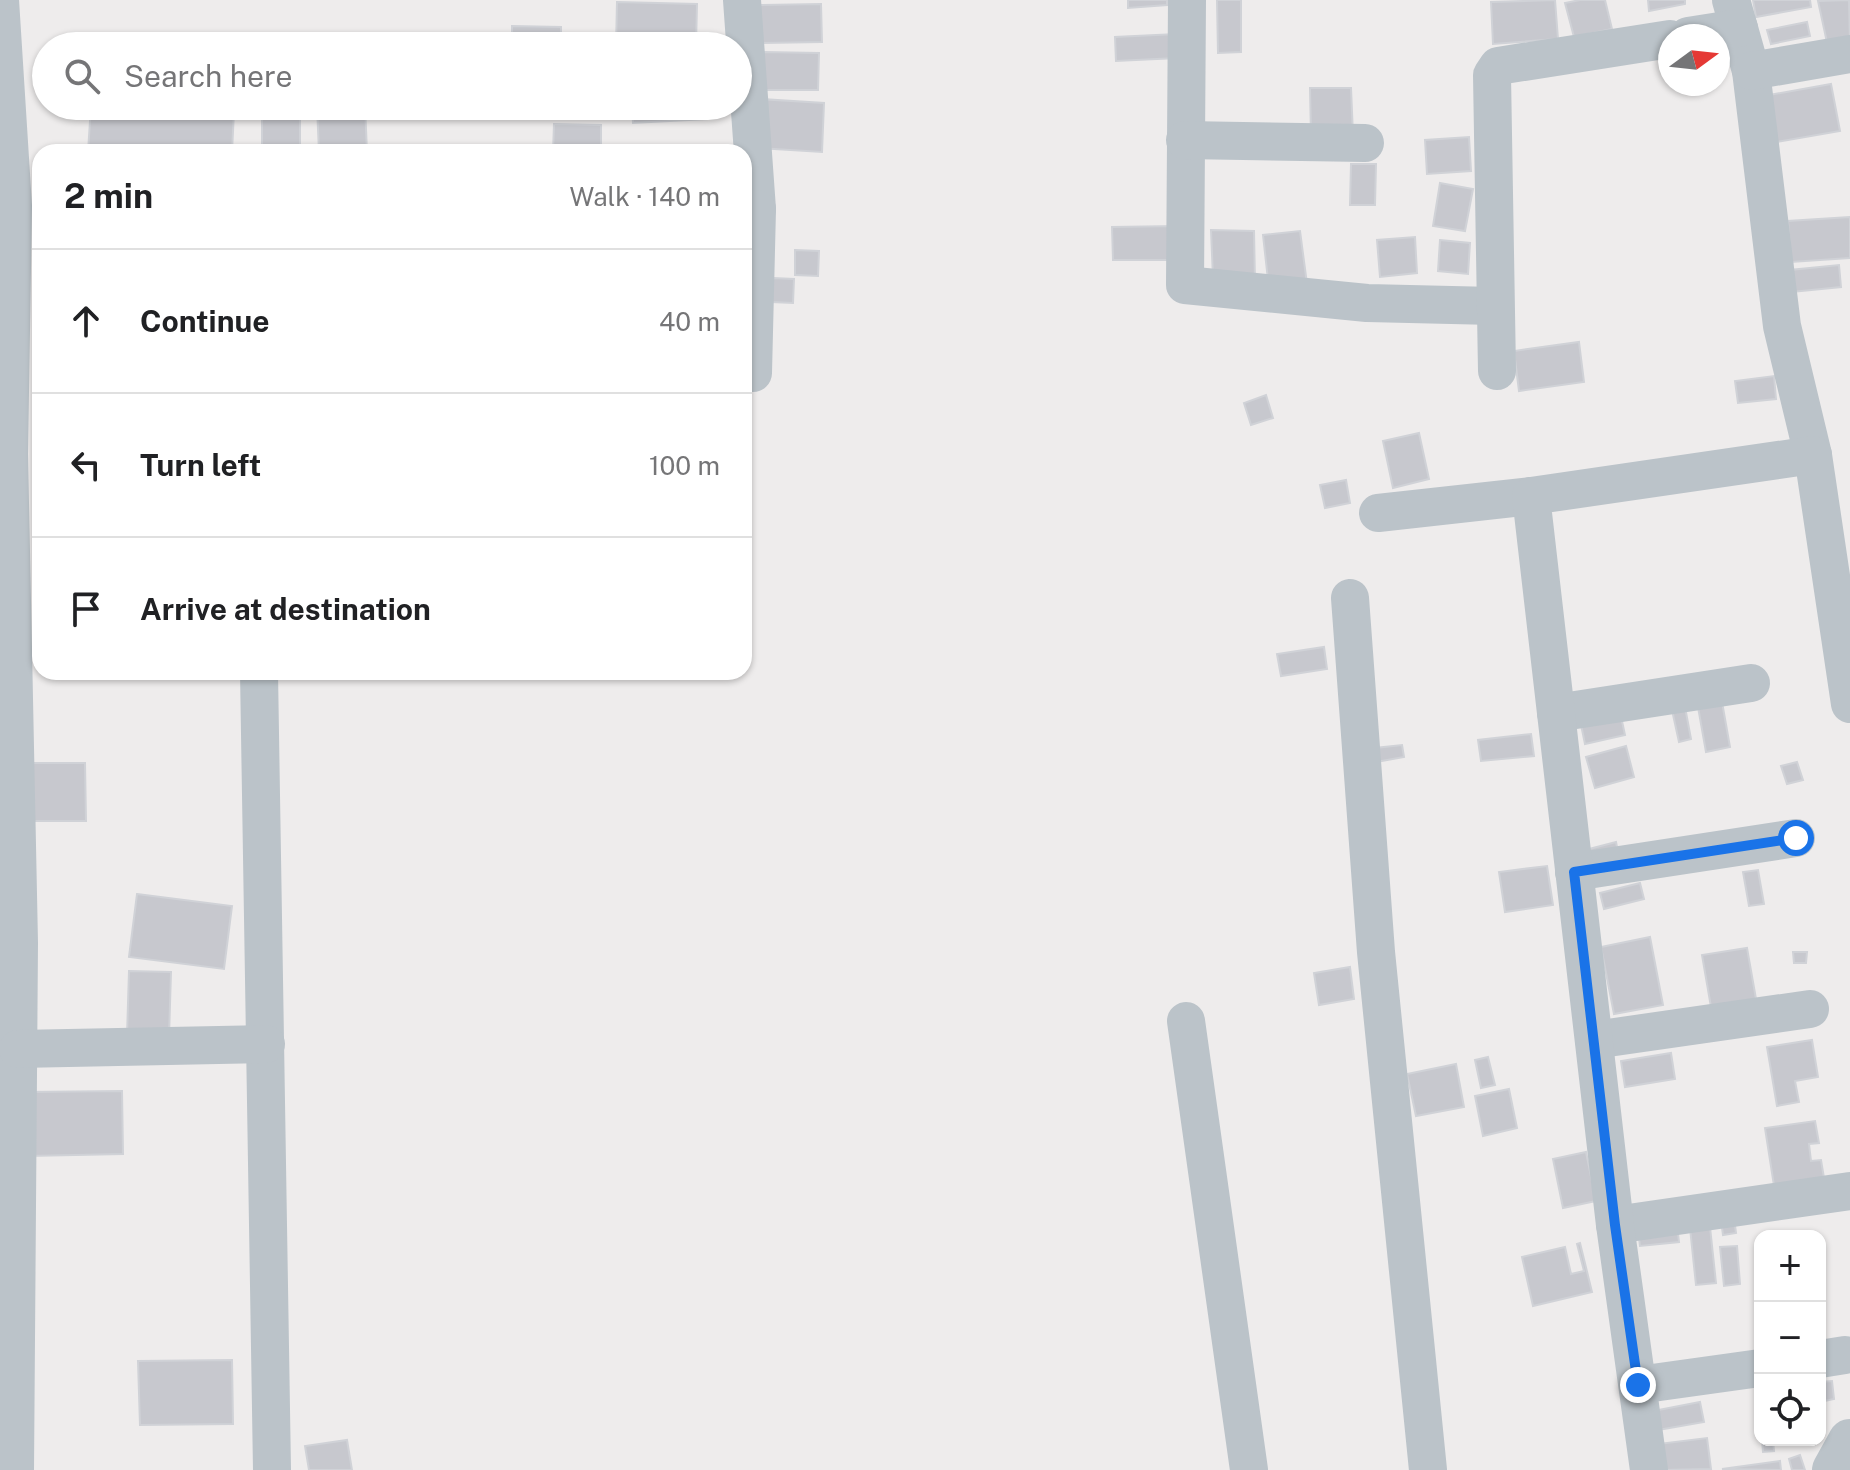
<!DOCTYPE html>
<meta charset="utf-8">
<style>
:root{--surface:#fff;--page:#f2f2f2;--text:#202124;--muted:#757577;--line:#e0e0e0}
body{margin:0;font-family:"Public Sans",sans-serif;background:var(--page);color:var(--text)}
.controls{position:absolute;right:24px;bottom:24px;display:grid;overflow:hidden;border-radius:16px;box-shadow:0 2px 6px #0004}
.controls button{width:72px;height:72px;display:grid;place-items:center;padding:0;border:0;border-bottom:2px solid var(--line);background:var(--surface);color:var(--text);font:40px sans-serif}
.compass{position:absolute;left:1658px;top:24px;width:72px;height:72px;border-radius:50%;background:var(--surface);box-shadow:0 2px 6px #0004;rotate:75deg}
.stop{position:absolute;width:24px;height:24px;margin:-18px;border:6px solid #1a73e8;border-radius:50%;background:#fff}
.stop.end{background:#1a73e8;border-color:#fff;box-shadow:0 2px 8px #0008}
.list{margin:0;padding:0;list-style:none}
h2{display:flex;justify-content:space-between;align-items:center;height:104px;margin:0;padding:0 32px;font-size:34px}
h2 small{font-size:26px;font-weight:400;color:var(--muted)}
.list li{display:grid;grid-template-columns:52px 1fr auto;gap:24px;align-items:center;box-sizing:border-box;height:144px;padding:0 32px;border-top:2px solid var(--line)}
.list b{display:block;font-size:30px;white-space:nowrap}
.list em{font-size:26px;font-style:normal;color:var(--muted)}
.icon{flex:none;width:44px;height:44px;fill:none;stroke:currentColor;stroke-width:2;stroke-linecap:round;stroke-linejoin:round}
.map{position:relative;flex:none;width:1850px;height:1470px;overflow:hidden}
.search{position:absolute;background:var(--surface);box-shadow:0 2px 6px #0004;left:32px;top:32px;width:720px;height:88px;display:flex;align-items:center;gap:20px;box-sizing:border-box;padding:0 28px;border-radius:44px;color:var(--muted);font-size:30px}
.panel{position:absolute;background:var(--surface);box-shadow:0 2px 6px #0004;left:32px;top:144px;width:720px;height:536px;border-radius:24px}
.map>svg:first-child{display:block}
.building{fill:#c7c8ce;stroke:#d0d2d7;stroke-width:2}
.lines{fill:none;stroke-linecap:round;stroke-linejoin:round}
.minor{stroke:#bbc3c9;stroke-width:38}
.tertiary{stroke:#bbc3c9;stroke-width:44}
.route{stroke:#1a73e8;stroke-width:10}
</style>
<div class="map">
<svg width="1850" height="1470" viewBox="0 0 1850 1470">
<rect width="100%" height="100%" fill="#eeecec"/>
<!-- building -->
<g class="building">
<path d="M 1128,0 L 1167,0 L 1167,5 L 1128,8 Z"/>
<path d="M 1217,0 L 1241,0 L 1241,52 L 1218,53 Z"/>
<path d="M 1555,0 L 1558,39 L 1493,44 L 1491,2 Z"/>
<path d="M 1580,0 L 1605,0 L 1612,29 L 1574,37 L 1565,3 Z"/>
<path d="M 1648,0 L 1685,0 L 1685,4 L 1649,11 Z"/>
<path d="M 1753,0 L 1810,0 L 1811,7 L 1756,17 Z"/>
<path d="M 1849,0 L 1850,43 L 1828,47 L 1818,1 Z"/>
<path d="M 617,2 L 697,4 L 696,46 L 616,46 Z"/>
<path d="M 821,4 L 822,42 L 759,43 L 759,5 Z"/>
<path d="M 1807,22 L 1810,36 L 1771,44 L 1767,30 Z"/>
<path d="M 512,26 L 561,27 L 561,46 L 512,46 Z"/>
<path d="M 1176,34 L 1177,58 L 1116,61 L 1115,37 Z"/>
<path d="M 763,52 L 819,53 L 818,90 L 763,90 Z"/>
<path d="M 1831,84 L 1840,131 L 1777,142 L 1769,95 Z"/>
<path d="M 1310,88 L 1351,88 L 1353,135 L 1311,135 Z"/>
<path d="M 760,99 L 824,103 L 822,152 L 757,148 Z"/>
<path d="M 91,106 L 157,106 L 234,111 L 232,152 L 88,152 Z"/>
<path d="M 317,106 L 365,106 L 367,152 L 319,152 Z"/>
<path d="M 511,106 L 561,106 L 561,113 L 511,112 Z"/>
<path d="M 632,106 L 706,106 L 707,119 L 633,123 Z"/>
<path d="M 262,111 L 300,112 L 300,152 L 262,152 Z"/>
<path d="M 554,124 L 601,125 L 601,152 L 553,152 Z"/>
<path d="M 1469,137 L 1471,171 L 1427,174 L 1425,140 Z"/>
<path d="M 1351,164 L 1376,164 L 1375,205 L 1350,205 Z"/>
<path d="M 1440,183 L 1473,189 L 1465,231 L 1433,226 Z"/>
<path d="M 1850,217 L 1850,258 L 1791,262 L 1788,221 Z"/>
<path d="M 1177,226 L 1178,260 L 1113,260 L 1112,227 Z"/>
<path d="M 1211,230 L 1254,231 L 1255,282 L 1213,278 Z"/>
<path d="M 1300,231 L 1307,284 L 1269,289 L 1263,235 Z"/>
<path d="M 1415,237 L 1417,273 L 1380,277 L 1377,240 Z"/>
<path d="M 1440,240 L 1470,243 L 1468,274 L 1438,271 Z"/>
<path d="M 795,250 L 819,251 L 818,276 L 795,275 Z"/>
<path d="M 1839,265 L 1841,287 L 1792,292 L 1790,270 Z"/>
<path d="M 773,278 L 794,279 L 793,303 L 772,302 Z"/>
<path d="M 1579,342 L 1584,382 L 1519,391 L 1514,351 Z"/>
<path d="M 1774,376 L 1776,399 L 1738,403 L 1735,381 Z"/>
<path d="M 1266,395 L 1273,418 L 1251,425 L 1244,403 Z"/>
<path d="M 1419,433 L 1429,479 L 1393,488 L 1383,441 Z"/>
<path d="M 1346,480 L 1350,503 L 1325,508 L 1320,485 Z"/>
<path d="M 1324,647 L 1327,669 L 1281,676 L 1277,654 Z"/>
<path d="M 1722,702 L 1730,747 L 1706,752 L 1698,707 Z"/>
<path d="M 1685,707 L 1691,739 L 1679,742 L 1672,710 Z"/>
<path d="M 1620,712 L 1625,735 L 1585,744 L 1580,720 Z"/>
<path d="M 1531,734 L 1534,756 L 1481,761 L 1478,740 Z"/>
<path d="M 1402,745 L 1404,757 L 1376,762 L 1375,748 Z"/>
<path d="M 1626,746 L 1634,777 L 1595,788 L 1586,757 Z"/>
<path d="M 1797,762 L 1803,780 L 1787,784 L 1781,766 Z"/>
<path d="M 27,763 L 85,763 L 86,821 L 27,821 Z"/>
<path d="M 1616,842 L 1619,857 L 1592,863 L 1589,849 Z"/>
<path d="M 1547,866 L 1553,905 L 1505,912 L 1499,872 Z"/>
<path d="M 1758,870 L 1764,904 L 1749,906 L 1743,872 Z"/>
<path d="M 1640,883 L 1644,899 L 1604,909 L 1600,893 Z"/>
<path d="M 137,894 L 232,906 L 224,969 L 129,957 Z"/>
<path d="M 1650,937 L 1663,1005 L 1614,1014 L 1601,947 Z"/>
<path d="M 1747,948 L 1756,999 L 1711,1007 L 1702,955 Z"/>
<path d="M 1793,952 L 1807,952 L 1806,963 L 1794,963 Z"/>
<path d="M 1350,967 L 1354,999 L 1319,1005 L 1314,973 Z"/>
<path d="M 129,971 L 171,972 L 169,1037 L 127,1036 Z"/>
<path d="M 1812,1040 L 1818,1077 L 1795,1081 L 1799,1102 L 1777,1106 L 1767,1047 Z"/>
<path d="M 1671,1053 L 1675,1079 L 1625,1087 L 1621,1061 Z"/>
<path d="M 1488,1057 L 1495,1085 L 1481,1088 L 1475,1060 Z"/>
<path d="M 1456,1064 L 1464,1107 L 1416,1116 L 1407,1074 Z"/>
<path d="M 1509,1089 L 1517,1128 L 1483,1136 L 1475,1096 Z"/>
<path d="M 122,1091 L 123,1154 L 28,1156 L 27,1092 Z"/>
<path d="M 1815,1121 L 1819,1143 L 1809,1144 L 1811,1161 L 1821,1160 L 1825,1184 L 1775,1192 L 1765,1128 Z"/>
<path d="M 1586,1152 L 1596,1201 L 1563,1208 L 1553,1159 Z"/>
<path d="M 1734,1218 L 1736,1233 L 1723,1235 L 1721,1220 Z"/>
<path d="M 1677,1225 L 1679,1242 L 1640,1246 L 1638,1230 Z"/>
<path d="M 1710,1227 L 1716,1283 L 1696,1285 L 1690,1228 Z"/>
<path d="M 1580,1243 L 1592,1292 L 1533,1306 L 1522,1257 L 1565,1247 L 1571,1274 L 1584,1271 L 1577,1244 Z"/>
<path d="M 1737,1246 L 1740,1284 L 1724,1286 L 1720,1247 Z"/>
<path d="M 232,1360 L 233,1424 L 140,1425 L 138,1361 Z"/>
<path d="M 1832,1381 L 1834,1399 L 1820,1402 L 1820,1382 Z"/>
<path d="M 1700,1402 L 1704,1422 L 1652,1431 L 1648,1412 Z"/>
<path d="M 1707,1438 L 1711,1469 L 1662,1470 L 1658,1444 Z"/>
<path d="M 347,1440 L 352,1470 L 309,1470 L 305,1446 Z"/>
<path d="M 1762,1440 L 1773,1440 L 1774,1451 L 1763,1452 Z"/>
<path d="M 1800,1455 L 1805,1470 L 1792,1470 L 1789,1459 Z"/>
<path d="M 1780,1461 L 1781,1470 L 1722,1469 Z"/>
</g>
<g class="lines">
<!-- minor -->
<g class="minor">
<path d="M 0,0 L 13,206 L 9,454 L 19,943 L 15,1470"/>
<path d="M 742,0 L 757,209 L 744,209"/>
<path d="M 1187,0 L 1185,285 L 1367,303 L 1494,306"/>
<path d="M 1731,0 L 1751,71 L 1782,326 L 1813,455"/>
<path d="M 1688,36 L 1739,28"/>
<path d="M 1751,71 L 1850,54"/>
<path d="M 1185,140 L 1365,143"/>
<path d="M 1497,371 L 1492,75 L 1498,66 L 1670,39"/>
<path d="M 753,373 L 757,209"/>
<path d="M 1378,513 L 1531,496"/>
<path d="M 1350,598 L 1376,952 L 1428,1470"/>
<path d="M 259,672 L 272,1470"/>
<path d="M 1556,713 L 1751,683"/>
<path d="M 1574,872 L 1796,838"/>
<path d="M 1186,1021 L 1249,1470"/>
<path d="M 1594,1040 L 1810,1009"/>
<path d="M 18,1049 L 266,1044"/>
<path d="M 1615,1225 L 1850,1191"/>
<path d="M 1820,1359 L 1845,1355"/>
<path d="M 1638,1385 L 1760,1368"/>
<path d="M 1649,1470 L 1615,1225 L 1531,496 L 1813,455 L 1850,704"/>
</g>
<!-- tertiary -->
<path class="tertiary" d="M 1834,1470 L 1850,1441"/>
</g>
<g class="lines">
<!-- route -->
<path class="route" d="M 1638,1385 L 1615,1225 L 1574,872 L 1796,838"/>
</g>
</svg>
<div class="controls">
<button>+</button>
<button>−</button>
<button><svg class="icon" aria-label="locate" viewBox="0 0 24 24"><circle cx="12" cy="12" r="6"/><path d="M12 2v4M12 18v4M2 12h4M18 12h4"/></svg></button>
</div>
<svg class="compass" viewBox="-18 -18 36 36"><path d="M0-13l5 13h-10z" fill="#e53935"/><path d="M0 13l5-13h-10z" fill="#757577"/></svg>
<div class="stop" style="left:1796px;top:838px"></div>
<div class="stop end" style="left:1638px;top:1385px"></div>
<div class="search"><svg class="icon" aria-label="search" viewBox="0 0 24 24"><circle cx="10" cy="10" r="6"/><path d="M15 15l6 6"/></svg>Search here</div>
<section class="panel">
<h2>2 min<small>Walk · 140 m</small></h2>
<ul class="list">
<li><svg class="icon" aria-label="ahead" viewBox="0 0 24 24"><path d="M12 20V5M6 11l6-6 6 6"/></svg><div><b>Continue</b></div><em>40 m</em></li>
<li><svg class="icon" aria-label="left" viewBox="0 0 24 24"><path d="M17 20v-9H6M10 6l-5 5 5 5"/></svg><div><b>Turn left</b></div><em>100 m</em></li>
<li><svg class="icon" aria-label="arrive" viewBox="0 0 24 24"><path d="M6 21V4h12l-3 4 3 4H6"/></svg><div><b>Arrive at destination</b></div></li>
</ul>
</section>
</div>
